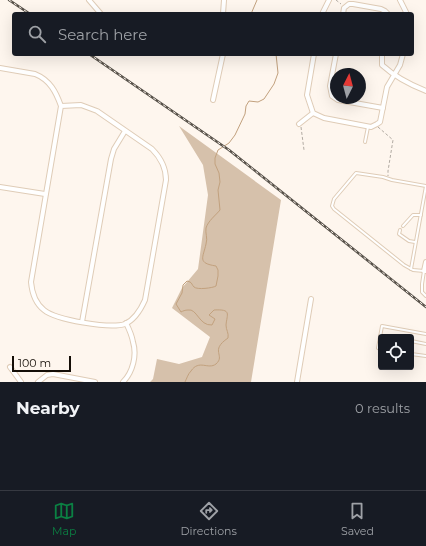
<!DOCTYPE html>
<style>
:root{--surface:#171b24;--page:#20242c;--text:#f1f3f6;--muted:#9ea1a6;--line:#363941;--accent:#0b8043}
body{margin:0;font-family:Montserrat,sans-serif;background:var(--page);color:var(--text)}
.controls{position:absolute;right:12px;bottom:12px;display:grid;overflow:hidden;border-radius:4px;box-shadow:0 4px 16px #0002}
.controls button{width:36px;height:36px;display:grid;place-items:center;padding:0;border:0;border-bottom:1px solid var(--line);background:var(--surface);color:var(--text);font:20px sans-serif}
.compass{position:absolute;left:330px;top:68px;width:36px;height:36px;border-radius:50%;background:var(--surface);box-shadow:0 4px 16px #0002;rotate:6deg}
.scale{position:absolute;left:12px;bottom:10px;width:59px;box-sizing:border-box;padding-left:4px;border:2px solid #140e07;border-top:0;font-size:11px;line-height:14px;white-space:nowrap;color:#140e07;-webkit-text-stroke:3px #fef6ee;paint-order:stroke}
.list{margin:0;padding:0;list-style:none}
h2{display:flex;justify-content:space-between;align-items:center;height:52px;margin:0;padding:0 16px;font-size:17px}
h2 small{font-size:13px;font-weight:400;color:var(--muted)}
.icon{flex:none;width:22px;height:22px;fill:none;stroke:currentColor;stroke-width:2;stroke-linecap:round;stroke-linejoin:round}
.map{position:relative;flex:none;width:426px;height:382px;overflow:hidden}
.search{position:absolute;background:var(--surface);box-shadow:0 4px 16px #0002;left:12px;right:12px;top:12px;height:44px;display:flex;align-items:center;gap:10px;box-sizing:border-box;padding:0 14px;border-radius:4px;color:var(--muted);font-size:15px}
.sheet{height:108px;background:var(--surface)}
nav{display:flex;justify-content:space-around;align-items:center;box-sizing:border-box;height:56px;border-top:1px solid var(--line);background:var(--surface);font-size:11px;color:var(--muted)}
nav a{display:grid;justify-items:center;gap:2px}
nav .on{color:var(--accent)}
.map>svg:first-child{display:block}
.green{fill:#d6c1ab}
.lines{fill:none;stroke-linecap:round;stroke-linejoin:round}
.stream{stroke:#c2a17e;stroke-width:1}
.lane-casing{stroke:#dfccb7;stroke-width:4}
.street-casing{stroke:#dfccb7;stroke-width:6}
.path{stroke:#b2aba3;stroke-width:1;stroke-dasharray:3 2;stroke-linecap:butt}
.lane{stroke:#fff;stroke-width:2}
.street{stroke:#fff;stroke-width:4}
.rail-casing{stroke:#575149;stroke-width:2.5}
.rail{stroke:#fef6ee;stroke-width:1;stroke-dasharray:3;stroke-linecap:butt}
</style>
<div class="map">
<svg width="426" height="382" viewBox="0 0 426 382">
<rect width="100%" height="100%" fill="#fef6ee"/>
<!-- green -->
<path class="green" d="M 179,126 L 281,200 L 251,382 L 150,382 L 153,379 L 157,359 L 179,364 L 202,357 L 210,337 L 172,308 L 182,288 L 198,269 L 208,195 L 203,165 Z"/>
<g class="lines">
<!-- stream -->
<g class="stream">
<path d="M 251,14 L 257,0"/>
<path d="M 185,382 C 187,378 188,374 191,371 C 199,359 208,370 216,364 C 226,355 209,351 228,338 C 229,333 226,330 226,325 C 227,314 232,309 214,310 L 209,315 L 215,319 L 212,325 C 199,326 197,308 188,310 C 185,310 183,311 181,312 L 176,304 L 182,293 L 183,285 L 187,281 L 190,282 C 192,283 192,285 194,287 C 197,290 213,288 216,286 L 218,276 L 218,270 L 216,266 C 197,263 203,258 206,244 C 208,238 205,233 206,228 C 208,221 216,215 220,210 L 218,190 L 220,182 L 219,173 L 215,164 L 215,158 L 218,150 L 229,143 L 235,135 L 245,114 L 246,106 L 249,101 L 258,102 L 264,99 L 274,84 L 278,73 L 276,54"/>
</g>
<defs>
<g id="lane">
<path d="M 365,142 L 368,127"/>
<path d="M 426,186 L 392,180 L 383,177 L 356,173 L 334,199 L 332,206 L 334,209 L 404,265 L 413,270 L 424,271 L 422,284 L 422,292 L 426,296"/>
<path d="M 403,226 L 413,215 L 421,215"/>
<path d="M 400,230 L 399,234 L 409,241 L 415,242"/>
<path d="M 411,269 L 426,186"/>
<path d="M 380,336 L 388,337"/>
<path d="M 411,341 L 426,344"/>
<path d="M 381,349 L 378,348 L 382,326 L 426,334"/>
<path d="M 411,354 L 426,356"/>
</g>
<g id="street">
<path d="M 89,0 L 101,14"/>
<path d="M 400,0 L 407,14"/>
<path d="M 223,14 L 224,0"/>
<path d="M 322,14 L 329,0"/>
<path d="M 343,14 L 344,8 L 349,4 L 353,4 L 381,9 L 385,11 L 388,14"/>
<path d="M 314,54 L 307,95 L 313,113 L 324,118 L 371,127 L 377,124 L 380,122 L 387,87 L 400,65 L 403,54"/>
<path d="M 336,54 L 330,86 L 332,96 L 338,100 L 383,108"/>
<path d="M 382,54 L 382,65 C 394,76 411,85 426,91"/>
<path d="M 0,68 L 35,74 C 50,80 56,92 61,106 L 31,282 C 32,293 35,303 44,310 C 56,320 110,329 125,324 C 134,320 141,309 145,300 L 166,180 C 166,167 161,158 152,149 L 97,111 L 81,105 L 61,106"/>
<path d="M 213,100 L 223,54"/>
<path d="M 299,124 L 313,113"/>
<path d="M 0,187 L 45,194"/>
<path d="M 426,262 L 424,271 L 426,271"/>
<path d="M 82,322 L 111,159 L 114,149 L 125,131"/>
<path d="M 10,367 L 21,382"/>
<path d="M 38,382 L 47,375 L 53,374 L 95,382"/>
<path d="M 123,382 C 133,372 137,355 133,342 C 132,336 129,329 126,323"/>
<path d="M 297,382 L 311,299"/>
</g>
</defs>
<!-- lane casing -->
<use href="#lane" class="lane-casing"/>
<!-- street casing -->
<use href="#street" class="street-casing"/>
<!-- path -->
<g class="path">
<path d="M 336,0 L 341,4"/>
<path d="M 301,127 L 304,150"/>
<path d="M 378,127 L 393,140 L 388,171 L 388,176"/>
</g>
<!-- lane -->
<use href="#lane" class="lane"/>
<!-- street -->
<use href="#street" class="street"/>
<defs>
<g id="rail">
<path d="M 9,0 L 30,14"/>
<path d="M 89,54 L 229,150 L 426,307"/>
</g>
</defs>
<!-- rail casing -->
<use href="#rail" class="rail-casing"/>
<!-- rail -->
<use href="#rail" class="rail"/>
</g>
</svg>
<div class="controls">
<button><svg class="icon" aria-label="locate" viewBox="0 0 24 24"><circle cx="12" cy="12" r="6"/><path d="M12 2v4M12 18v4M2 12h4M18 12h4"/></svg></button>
</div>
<svg class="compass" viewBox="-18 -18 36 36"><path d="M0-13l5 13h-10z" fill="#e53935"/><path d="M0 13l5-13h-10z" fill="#9ea1a6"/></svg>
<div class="scale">100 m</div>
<div class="search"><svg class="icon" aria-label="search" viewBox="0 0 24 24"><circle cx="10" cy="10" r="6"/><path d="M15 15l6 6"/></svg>Search here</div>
</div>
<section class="sheet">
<h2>Nearby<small>0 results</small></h2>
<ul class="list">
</ul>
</section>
<nav>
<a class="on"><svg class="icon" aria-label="map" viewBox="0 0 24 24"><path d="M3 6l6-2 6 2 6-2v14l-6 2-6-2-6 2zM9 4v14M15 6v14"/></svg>Map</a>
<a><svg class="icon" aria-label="directions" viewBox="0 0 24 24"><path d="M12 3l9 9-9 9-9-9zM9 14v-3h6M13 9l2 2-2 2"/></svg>Directions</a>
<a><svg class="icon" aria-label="saved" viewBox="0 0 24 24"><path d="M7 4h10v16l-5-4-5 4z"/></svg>Saved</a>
</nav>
